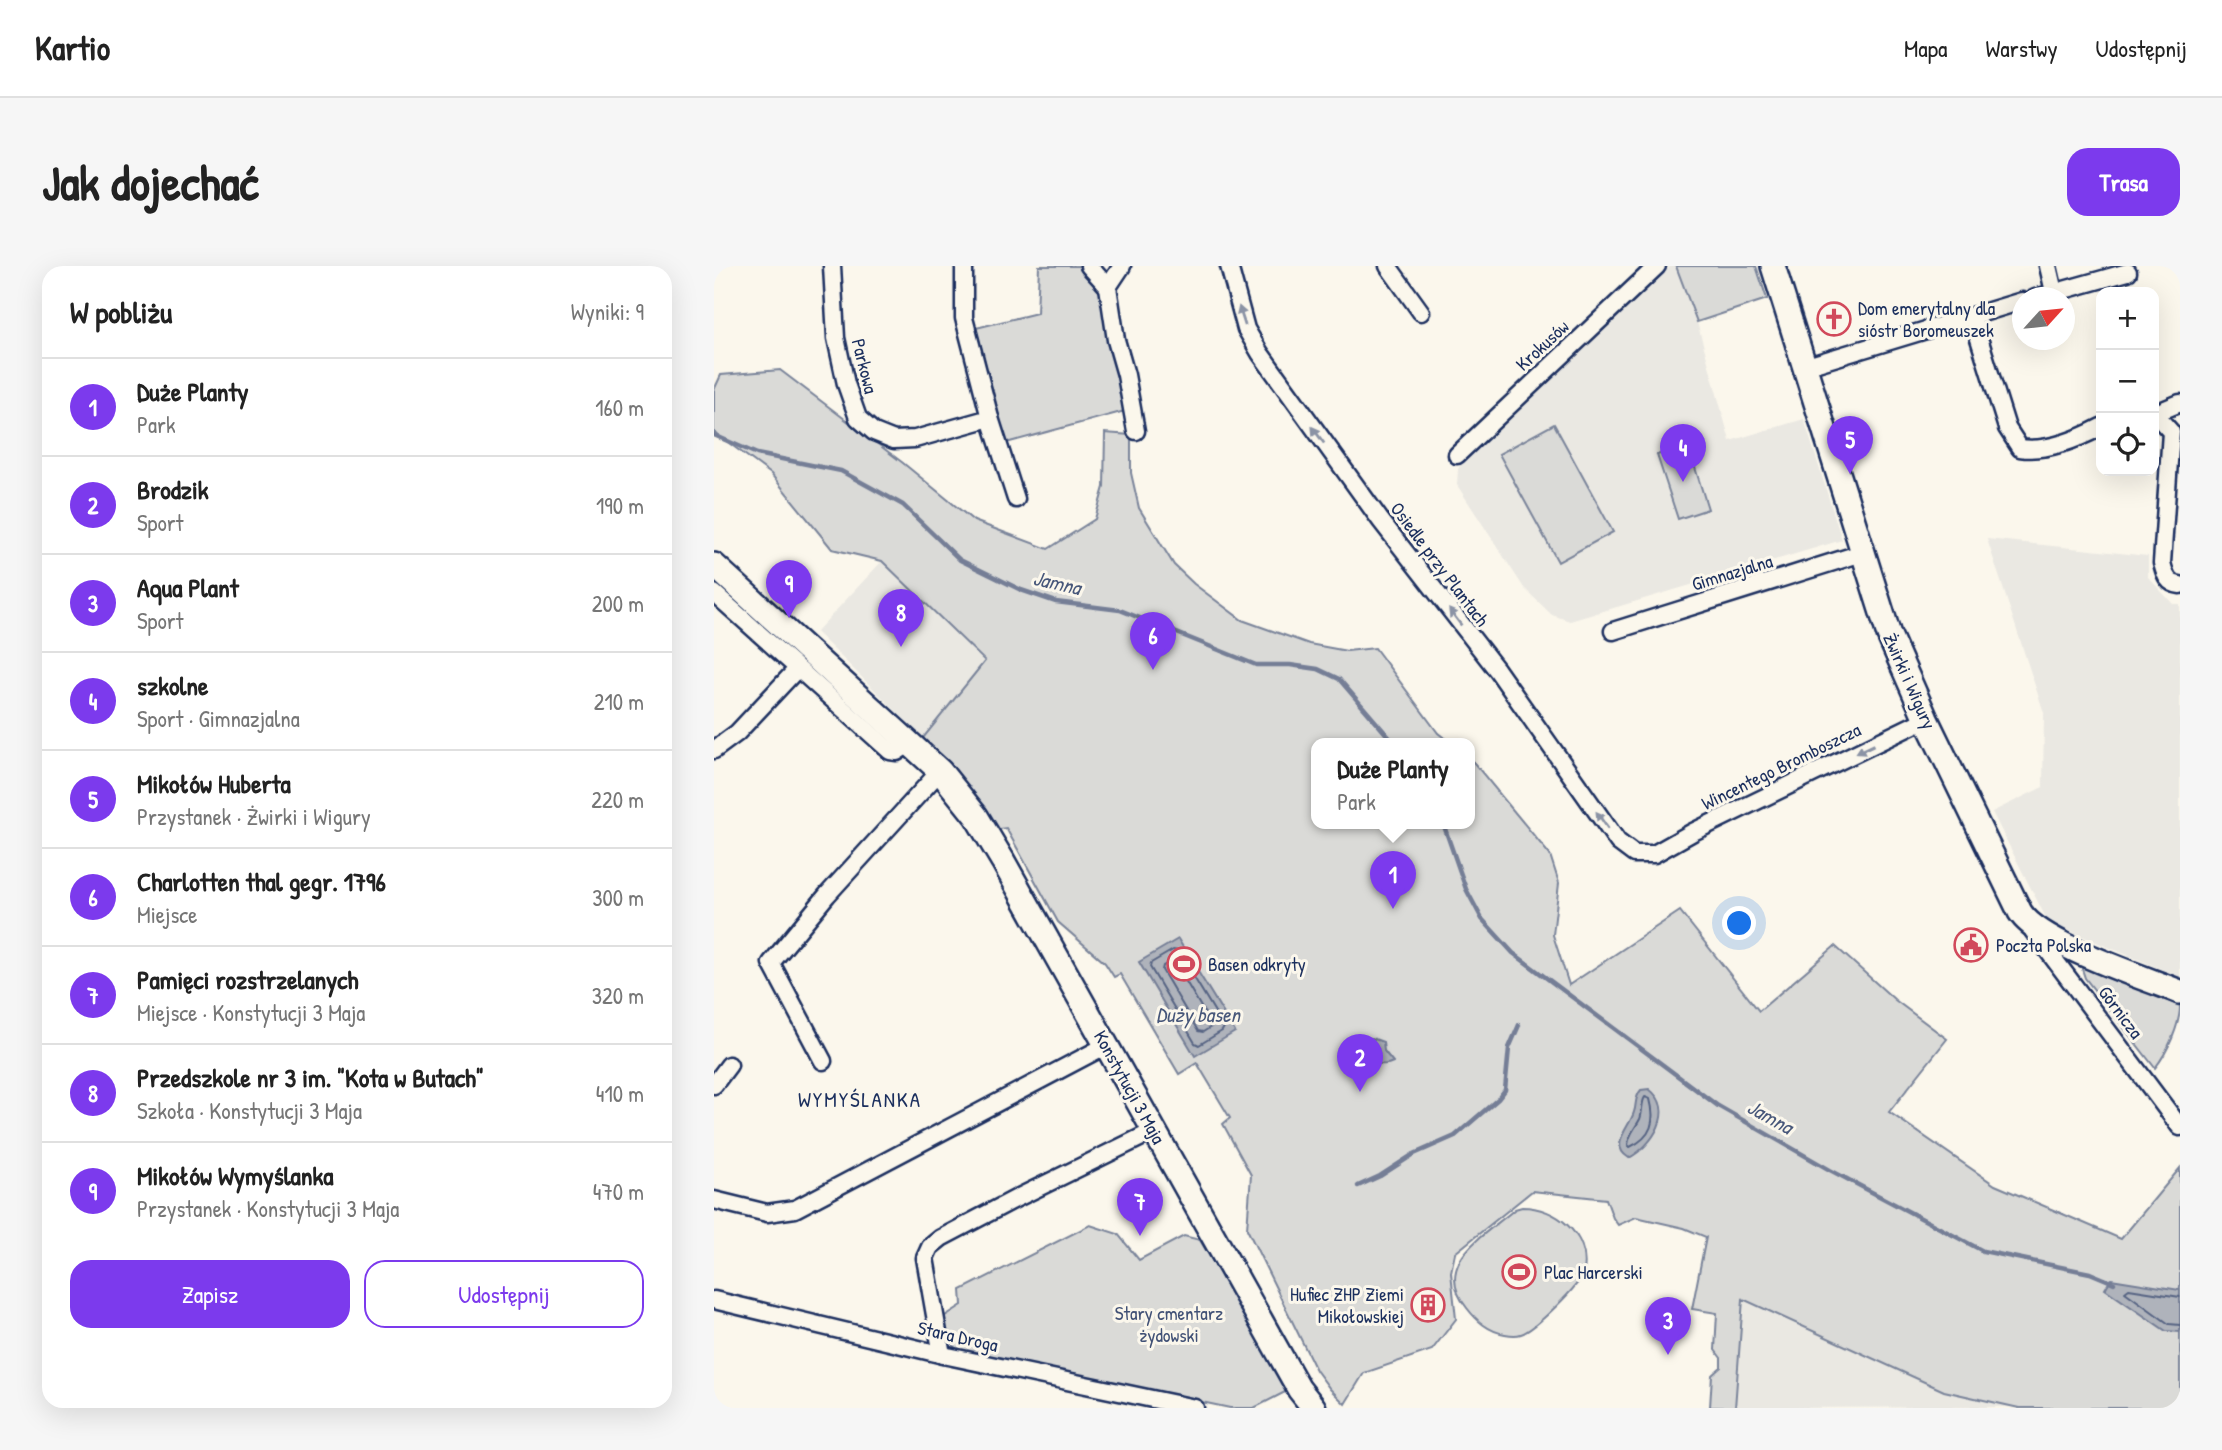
<!DOCTYPE html>
<html lang="pl">
<meta charset="utf-8">
<style>
:root{--surface:#fff;--page:#f6f6f6;--text:#222;--muted:#767676;--line:#e0e0e0;--accent:#7c3aed}
body{margin:0;font-family:"Patrick Hand",sans-serif;background:var(--page);color:var(--text)}
.controls{position:absolute;right:21px;top:21px;display:grid;overflow:hidden;border-radius:14px;box-shadow:0 7px 28px #0002}
.controls button{width:63px;height:63px;display:grid;place-items:center;padding:0;border:0;border-bottom:2px solid var(--line);background:var(--surface);color:var(--text);font:35px sans-serif}
.compass{position:absolute;left:1298px;top:21px;width:63px;height:63px;border-radius:50%;background:var(--surface);box-shadow:0 7px 28px #0002;rotate:63deg}
.you{position:absolute;left:1026px;top:658px;width:24px;height:24px;margin:-18px;border:5px solid #fff;border-radius:50%;background:#1a73e8;box-shadow:0 0 0 10px #1a73e833}
.badge{display:grid;place-items:center;width:46px;height:46px;border-radius:50%;background:var(--accent);color:#fff;font-size:23px;font-weight:700}
.pin{position:absolute;translate:-50% -58px;filter:drop-shadow(0 2px 4px #0008)}
.pin::after{content:'';position:absolute;top:37px;width:24px;height:21px;background:inherit;clip-path:polygon(0 0,100% 0,50% 100%)}
.popup{position:absolute;left:597px;top:472px;width:164px;height:91px;box-sizing:border-box;display:grid;place-content:center;border-radius:14px;background:var(--surface);filter:drop-shadow(0 2px 5px #0005);font-size:23px;white-space:nowrap;color:var(--muted)}
.popup b{font-size:26px;color:var(--text)}
.popup::after{content:'';position:absolute;left:50%;top:100%;margin-left:-14px;border:14px solid transparent;border-top-color:var(--surface)}
.list{margin:0;padding:0;list-style:none}
h2{display:flex;justify-content:space-between;align-items:center;height:91px;margin:0;padding:0 28px;font-size:30px}
h2 small{font-size:23px;font-weight:400;color:var(--muted)}
.list li{display:grid;grid-template-columns:46px 1fr auto;gap:21px;align-items:center;box-sizing:border-box;height:98px;padding:0 28px;border-top:2px solid var(--line)}
.list b{display:block;font-size:26px;white-space:nowrap}
.list p{margin:0;font-size:23px;white-space:nowrap;color:var(--muted)}
.list em{font-size:23px;font-style:normal;color:var(--muted)}
.actions{display:flex;gap:14px;padding:21px 28px}
.actions a{flex:1;padding:16px 0;border:2px solid var(--accent);border-radius:21px;text-align:center;font-size:24px;color:var(--accent)}
.actions .main{background:var(--accent);color:#fff}
.icon{flex:none;width:38px;height:38px;fill:none;stroke:currentColor;stroke-width:2;stroke-linecap:round;stroke-linejoin:round}
.map{position:relative;flex:none;width:1466px;height:1142px;overflow:hidden;border-radius:21px}
header{display:flex;align-items:center;gap:42px;box-sizing:border-box;height:98px;padding:0 35px;background:var(--surface);border-bottom:2px solid var(--line)}
header strong{font-size:33px}
nav{display:flex;gap:38px;margin-inline-start:auto;font-size:24px}
.intro{display:flex;align-items:center;justify-content:space-between;box-sizing:border-box;height:168px;padding:0 42px}
h1{margin:0;font-size:49px}
.button{padding:18px 32px;border-radius:21px;background:var(--accent);color:#fff;font-size:24px;font-weight:700}
main{display:flex;gap:42px;padding:0 42px}
aside{flex:1;background:var(--surface);border-radius:21px;box-shadow:0 7px 28px #0002}
.map>svg:first-child{display:block}
.built{fill:#eae8e2}
.green{fill:#dadad7;stroke:#7a849a;stroke-width:2}
.water{fill:#afb3bb;stroke:#747e96;stroke-width:2}
.lines{fill:none;stroke-linecap:round;stroke-linejoin:round}
.shore{stroke:#566483;stroke-width:2}
.stream{stroke:#747e96;stroke-width:4.5}
.street-casing{stroke:#1b2f5e;stroke-width:21}
.secondary-casing{stroke:#1b2f5e;stroke-width:28}
.street{stroke:#fbf7ec;stroke-width:16}
.secondary{stroke:#fbf7ec;stroke-width:23}
.oneway{fill:#8b93a5}
.labels{text-anchor:middle;stroke-width:6;stroke-linejoin:round;paint-order:stroke}
.poi-label{font-size:19px;fill:#1b2f5e;stroke:#fbf7ec;text-anchor:start}
.street-label{font-size:19px;fill:#1b2f5e;stroke:#fbf7ec}
.park-label{font-size:19px;fill:#415176;stroke:#fbf7ec}
.water-label{font-size:21px;font-style:italic;fill:#47577a;stroke:#fbf7ec}
.neighbourhood-label{font-size:21px;letter-spacing:2px;fill:#1b2f5e;stroke:#fbf7ec}
</style>
<header>
<strong>Kartio</strong>
<nav><a>Mapa</a><a>Warstwy</a><a>Udostępnij</a></nav>
</header>
<div class="intro"><h1>Jak dojechać</h1><a class="button">Trasa</a></div>
<main>
<aside>
<h2>W pobliżu<small>Wyniki: 9</small></h2>
<ul class="list">
<li><span class="badge">1</span><div><b>Duże Planty</b><p>Park</p></div><em>160 m</em></li>
<li><span class="badge">2</span><div><b>Brodzik</b><p>Sport</p></div><em>190 m</em></li>
<li><span class="badge">3</span><div><b>Aqua Plant</b><p>Sport</p></div><em>200 m</em></li>
<li><span class="badge">4</span><div><b>szkolne</b><p>Sport · Gimnazjalna</p></div><em>210 m</em></li>
<li><span class="badge">5</span><div><b>Mikołów Huberta</b><p>Przystanek · Żwirki i Wigury</p></div><em>220 m</em></li>
<li><span class="badge">6</span><div><b>Charlotten thal gegr. 1796</b><p>Miejsce</p></div><em>300 m</em></li>
<li><span class="badge">7</span><div><b>Pamięci rozstrzelanych</b><p>Miejsce · Konstytucji 3 Maja</p></div><em>320 m</em></li>
<li><span class="badge">8</span><div><b>Przedszkole nr 3 im. &quot;Kota w Butach&quot;</b><p>Szkoła · Konstytucji 3 Maja</p></div><em>410 m</em></li>
<li><span class="badge">9</span><div><b>Mikołów Wymyślanka</b><p>Przystanek · Konstytucji 3 Maja</p></div><em>470 m</em></li>
</ul>
<div class="actions"><a class="main">Zapisz</a><a>Udostępnij</a></div>
</aside>
<div class="map">
<svg width="1466" height="1142" viewBox="0 0 1466 1142">
<rect width="100%" height="100%" fill="#fbf7ec"/>
<filter id="ink" filterUnits="userSpaceOnUse"><feTurbulence type="fractalNoise" baseFrequency=".0143" numOctaves="2"/><feDisplacementMap in="SourceGraphic" scale="14" xChannelSelector="R" yChannelSelector="G"/><feConvolveMatrix kernelMatrix="1 2 1 2 8 2 1 2 1" color-interpolation-filters="sRGB"/></filter>
<g filter="url(#ink)">
<!-- built -->
<g class="built">
<path d="M 957,0 L 962,0 L 983,56 L 1016,175 L 1090,153 L 1128,274 L 856,355 L 838,349 L 810,322 L 743,219 L 744,203 L 757,181 Z"/>
<path d="M 1273,273 L 1434,290 L 1434,311 L 1459,338 L 1466,338 L 1466,711 L 1334,656 L 1278,546 L 1329,521 L 1330,447 Z"/>
<path d="M 168,295 L 271,396 L 209,472 L 102,366 Z"/>
<path d="M 1028,1032 L 1230,1125 L 1302,1141 L 1021,1142 Z"/>
</g>
<!-- green -->
<g class="green">
<path d="M 325,0 L 366,0 L 390,25 L 411,145 L 292,177 L 262,62 L 323,47 Z"/>
<path d="M 962,0 L 1042,0 L 1053,33 L 983,56 Z"/>
<path d="M 66,104 L 189,197 L 260,255 L 334,283 L 381,253 L 390,221 L 391,167 L 417,169 L 417,207 L 425,242 L 460,299 L 480,318 L 528,354 L 595,378 L 633,385 L 661,382 L 724,467 L 737,477 L 602,477 L 602,557 L 756,557 L 756,492 L 836,589 L 845,617 L 839,669 L 855,719 L 966,645 L 1045,745 L 1121,680 L 1181,734 L 1233,773 L 1175,846 L 1281,919 L 1407,973 L 1466,902 L 1466,1142 L 1305,1142 L 1230,1125 L 1029,1033 L 1021,1142 L 996,1141 L 998,1109 L 1007,1101 L 1007,1092 L 1001,1084 L 1003,1047 L 978,1043 L 992,971 L 970,962 L 922,951 L 904,959 L 899,952 L 892,933 L 818,925 L 741,987 L 737,1006 L 742,1053 L 718,1084 L 650,1107 L 631,1138 L 616,1123 L 602,1104 L 533,963 L 537,909 L 509,858 L 516,852 L 483,797 L 465,808 L 406,708 L 400,711 L 391,697 L 344,656 L 292,562 L 279,564 L 205,477 L 271,395 L 168,295 L 118,283 L 57,208 L 0,166 L 0,124 L 7,109 Z"/>
<path d="M 840,158 L 899,266 L 844,296 L 785,188 Z"/>
<path d="M 974,179 L 994,243 L 964,253 L 943,189 Z"/>
<path d="M 1370,700 L 1466,740 C 1466,759 1453,787 1441,802 L 1371,712 L 1368,703 Z"/>
<path d="M 808,941 C 842,941 876,969 870,1005 C 867,1019 820,1064 807,1068 C 802,1070 796,1069 791,1068 C 774,1065 763,1055 753,1042 C 717,997 770,970 801,943 Z"/>
<path d="M 376,959 L 404,968 L 425,994 L 470,970 L 486,974 L 575,1124 L 540,1142 L 516,1142 L 245,1085 C 234,1077 231,1065 228,1052 L 248,1039 L 247,1024 Z"/>
</g>
<!-- water -->
<g class="water">
<path d="M 464,673 L 521,766 L 481,790 L 425,696 Z"/>
<path d="M 658,772 L 669,776 L 670,785 L 679,796 C 664,804 649,790 654,774 Z"/>
<path d="M 935,823 C 963,844 938,880 915,892 C 894,879 916,861 920,846 C 923,838 920,832 927,824 Z"/>
<path d="M 1397,1013 L 1466,1024 L 1466,1066 L 1452,1065 L 1391,1023 Z"/>
</g>
<g class="lines">
<!-- shore -->
<g class="shore">
<path d="M 459,684 L 464,685 L 510,761 L 508,765 L 485,779 L 481,777 L 436,701 L 437,697 Z"/>
<path d="M 457,696 L 461,697 L 497,758 L 497,761 L 489,766 L 484,765 L 448,704 L 449,700 Z"/>
<path d="M 931,831 L 936,833 C 942,855 938,871 916,881 L 914,879 C 915,867 921,863 926,853 C 929,846 927,837 931,831 Z"/>
<path d="M 1466,1031 L 1415,1023 L 1411,1026 L 1455,1058 L 1466,1059"/>
</g>
<!-- stream -->
<g class="stream">
<path d="M 0,169 L 43,188 L 127,205 L 189,239 L 246,294 L 307,324 L 342,336 L 406,344 L 542,399 L 576,399 L 604,403 L 625,413 L 680,477"/>
<path d="M 729,557 L 752,623 L 768,653 L 799,687 L 1004,840 L 1116,904 L 1269,985 L 1376,1007 L 1400,1017"/>
<path d="M 644,920 L 666,910 L 700,888 L 741,870 L 784,833 L 791,824 L 795,782 L 805,759"/>
</g>
<defs>
<g id="street">
<path d="M 118,0 L 122,72 L 132,118 L 144,152 L 160,166 L 180,174 L 201,173 L 276,152"/>
<path d="M 250,0 L 250,52 L 276,152 L 302,233"/>
<path d="M 375,0 L 394,21"/>
<path d="M 408,0 L 394,21 L 402,74 L 412,109 L 422,165"/>
<path d="M 515,0 L 532,63 L 546,87 L 667,255 L 783,404 L 904,576 L 920,588 L 940,588 L 979,566 L 1212,453"/>
<path d="M 674,0 L 707,46"/>
<path d="M 1334,0 L 1340,26"/>
<path d="M 1321,32 L 1414,6"/>
<path d="M 1258,50 L 1293,162 L 1306,182 C 1332,186 1364,173 1387,161"/>
<path d="M 1090,101 L 1308,35"/>
<path d="M 1440,147 L 1457,166 L 1448,297 C 1451,308 1453,318 1466,319"/>
<path d="M 1442,147 L 1466,137"/>
<path d="M 743,189 L 943,0"/>
<path d="M 0,327 L 176,485 L 183,486 L 196,477"/>
<path d="M 899,365 L 1148,287"/>
<path d="M 0,484 L 23,467 L 83,403"/>
<path d="M 1319,665 L 1466,861"/>
<path d="M 109,795 L 57,697 L 113,629 L 226,505"/>
<path d="M 0,819 L 15,799"/>
<path d="M 0,934 L 53,947 L 81,943 L 393,779"/>
<path d="M 0,1034 L 234,1090 L 481,1142"/>
<path d="M 228,1089 L 211,992 L 216,981 L 227,972 L 303,932 L 440,865"/>
</g>
<g id="secondary">
<path d="M 1059,0 L 1175,369 L 1212,453 L 1306,646 C 1326,678 1429,711 1466,726"/>
<path d="M 0,299 L 226,505 L 262,550 L 289,595 L 585,1123 L 600,1142"/>
</g>
</defs>
<!-- street casing -->
<use href="#street" class="street-casing"/>
<!-- secondary casing -->
<use href="#secondary" class="secondary-casing"/>
<!-- street -->
<use href="#street" class="street"/>
<!-- secondary -->
<use href="#secondary" class="secondary"/>
</g>
<!-- one-way arrows -->
<defs><path id="oneway-solid" d="M-6-.8H1V-3.2L6.5 0L1 3.2V.8H-6Z" transform="scale(1.75)"/></defs>
<g class="oneway">
<use href="#oneway-solid" transform="translate(528 50) rotate(-108)"/>
<use href="#oneway-solid" transform="translate(604 169) rotate(-126)"/>
<use href="#oneway-solid" transform="translate(741 351) rotate(-127)"/>
<use href="#oneway-solid" transform="translate(1151 483) rotate(154)"/>
<use href="#oneway-solid" transform="translate(888 554) rotate(-125)"/>
</g>
</g>
<!-- icons -->
<defs>
<symbol id="church-ring" viewBox="-11 -11 22 22"><circle r="9.5" fill="#fbf7ec" stroke="#d1495b" stroke-width="1.5"/><path d="M-1.2-6h2.4v3.5h3.3v2.4h-3.3V6h-2.4V-.1h-3.3v-2.4h3.3Z" fill="#d1495b"/></symbol>
<symbol id="civic-ring" viewBox="-11 -11 22 22"><circle r="9.5" fill="#fbf7ec" stroke="#d1495b" stroke-width="1.5"/><path d="M-.6-6.5H3V-4.5H.6V-3L4-1V1h2V6H-6V1h2V-1L-.6-3ZM-1.2 2.5V6h2.4V2.5Z" fill="#d1495b"/></symbol>
<symbol id="stadium-ring" viewBox="-11 -11 22 22"><circle r="9.5" fill="#fbf7ec" stroke="#d1495b" stroke-width="1.5"/><path d="M0-5a6.5 5 0 1 0 0 10a6.5 5 0 1 0 0-10ZM-3.5-1.8h7v3.6h-7Z" fill="#d1495b"/></symbol>
<symbol id="building-ring" viewBox="-11 -11 22 22"><circle r="9.5" fill="#fbf7ec" stroke="#d1495b" stroke-width="1.5"/><path d="M-4-6H4V6H1V3H-1V6H-4ZM-2.5-4.3h1.7v1.8h-1.7ZM.8-4.3h1.7v1.8H.8ZM-2.5-1h1.7V.8h-1.7ZM.8-1h1.7V.8H.8Z" fill="#d1495b"/></symbol>
</defs>
<g fill-rule="evenodd">
<use href="#church-ring" x="1101" y="34" width="38" height="38"/>
<use href="#civic-ring" x="1238" y="660" width="38" height="38"/>
<use href="#stadium-ring" x="451" y="679" width="38" height="38"/>
<use href="#stadium-ring" x="786" y="987" width="38" height="38"/>
<use href="#building-ring" x="695" y="1020" width="38" height="38"/>
</g>
<g class="labels">
<!-- poi labels -->
<g class="poi-label">
<text x="1144" y="49">Dom emerytalny dla<tspan x="1144" dy="22">sióstr Boromeuszek</tspan></text>
<text x="1282" y="686">Poczta Polska</text>
<text x="494" y="705">Basen odkryty</text>
<text x="830" y="1013">Plac Harcerski</text>
<text x="690" y="1035" text-anchor="end">Hufiec ZHP Ziemi<tspan x="690" dy="22">Mikołowskiej</tspan></text>
</g>
<!-- street labels -->
<g class="street-label">
<text transform="translate(828 79) rotate(-43)" y="7">Krokusów</text>
<text transform="translate(151 100) rotate(76)" y="7">Parkowa</text>
<text transform="translate(726 298) rotate(53)" y="7">Osiedle przy Plantach</text>
<text transform="translate(1018 306) rotate(-17)" y="7">Gimnazjalna</text>
<text transform="translate(1196 415) rotate(66)" y="7">Żwirki i Wigury</text>
<text transform="translate(1067 500) rotate(-26)" y="7">Wincentego Bromboszcza</text>
<text transform="translate(1407 746) rotate(53)" y="7">Górnicza</text>
<text transform="translate(416 821) rotate(61)" y="7">Konstytucji 3 Maja</text>
<text transform="translate(244 1070) rotate(13)" y="7">Stara Droga</text>
</g>
<!-- park labels -->
<g class="park-label">
<text x="455" y="1054">Stary cmentarz<tspan x="455" dy="22">żydowski</tspan></text>
</g>
<!-- water labels -->
<g class="water-label">
<text transform="translate(343 317) rotate(13)" y="7">Jamna</text>
<text x="484" y="756">Duży basen</text>
<text transform="translate(1056 851) rotate(29)" y="7">Jamna</text>
</g>
<!-- neighbourhood labels -->
<g class="neighbourhood-label">
<text x="146" y="841">WYMYŚLANKA</text>
</g>
</g>
</svg>
<div class="controls">
<button>+</button>
<button>−</button>
<button><svg class="icon" aria-label="locate" viewBox="0 0 24 24"><circle cx="12" cy="12" r="6"/><path d="M12 2v4M12 18v4M2 12h4M18 12h4"/></svg></button>
</div>
<svg class="compass" viewBox="-18 -18 36 36"><path d="M0-13l5 13h-10z" fill="#e53935"/><path d="M0 13l5-13h-10z" fill="#767676"/></svg>
<div class="you"></div>
<div class="pin badge" style="left:679px;top:643px">1</div>
<div class="popup"><b>Duże Planty</b>Park</div>
<div class="pin badge" style="left:646px;top:826px">2</div>
<div class="pin badge" style="left:954px;top:1089px">3</div>
<div class="pin badge" style="left:969px;top:216px">4</div>
<div class="pin badge" style="left:1136px;top:208px">5</div>
<div class="pin badge" style="left:439px;top:404px">6</div>
<div class="pin badge" style="left:426px;top:970px">7</div>
<div class="pin badge" style="left:187px;top:381px">8</div>
<div class="pin badge" style="left:75px;top:352px">9</div>
</div>
</main>
